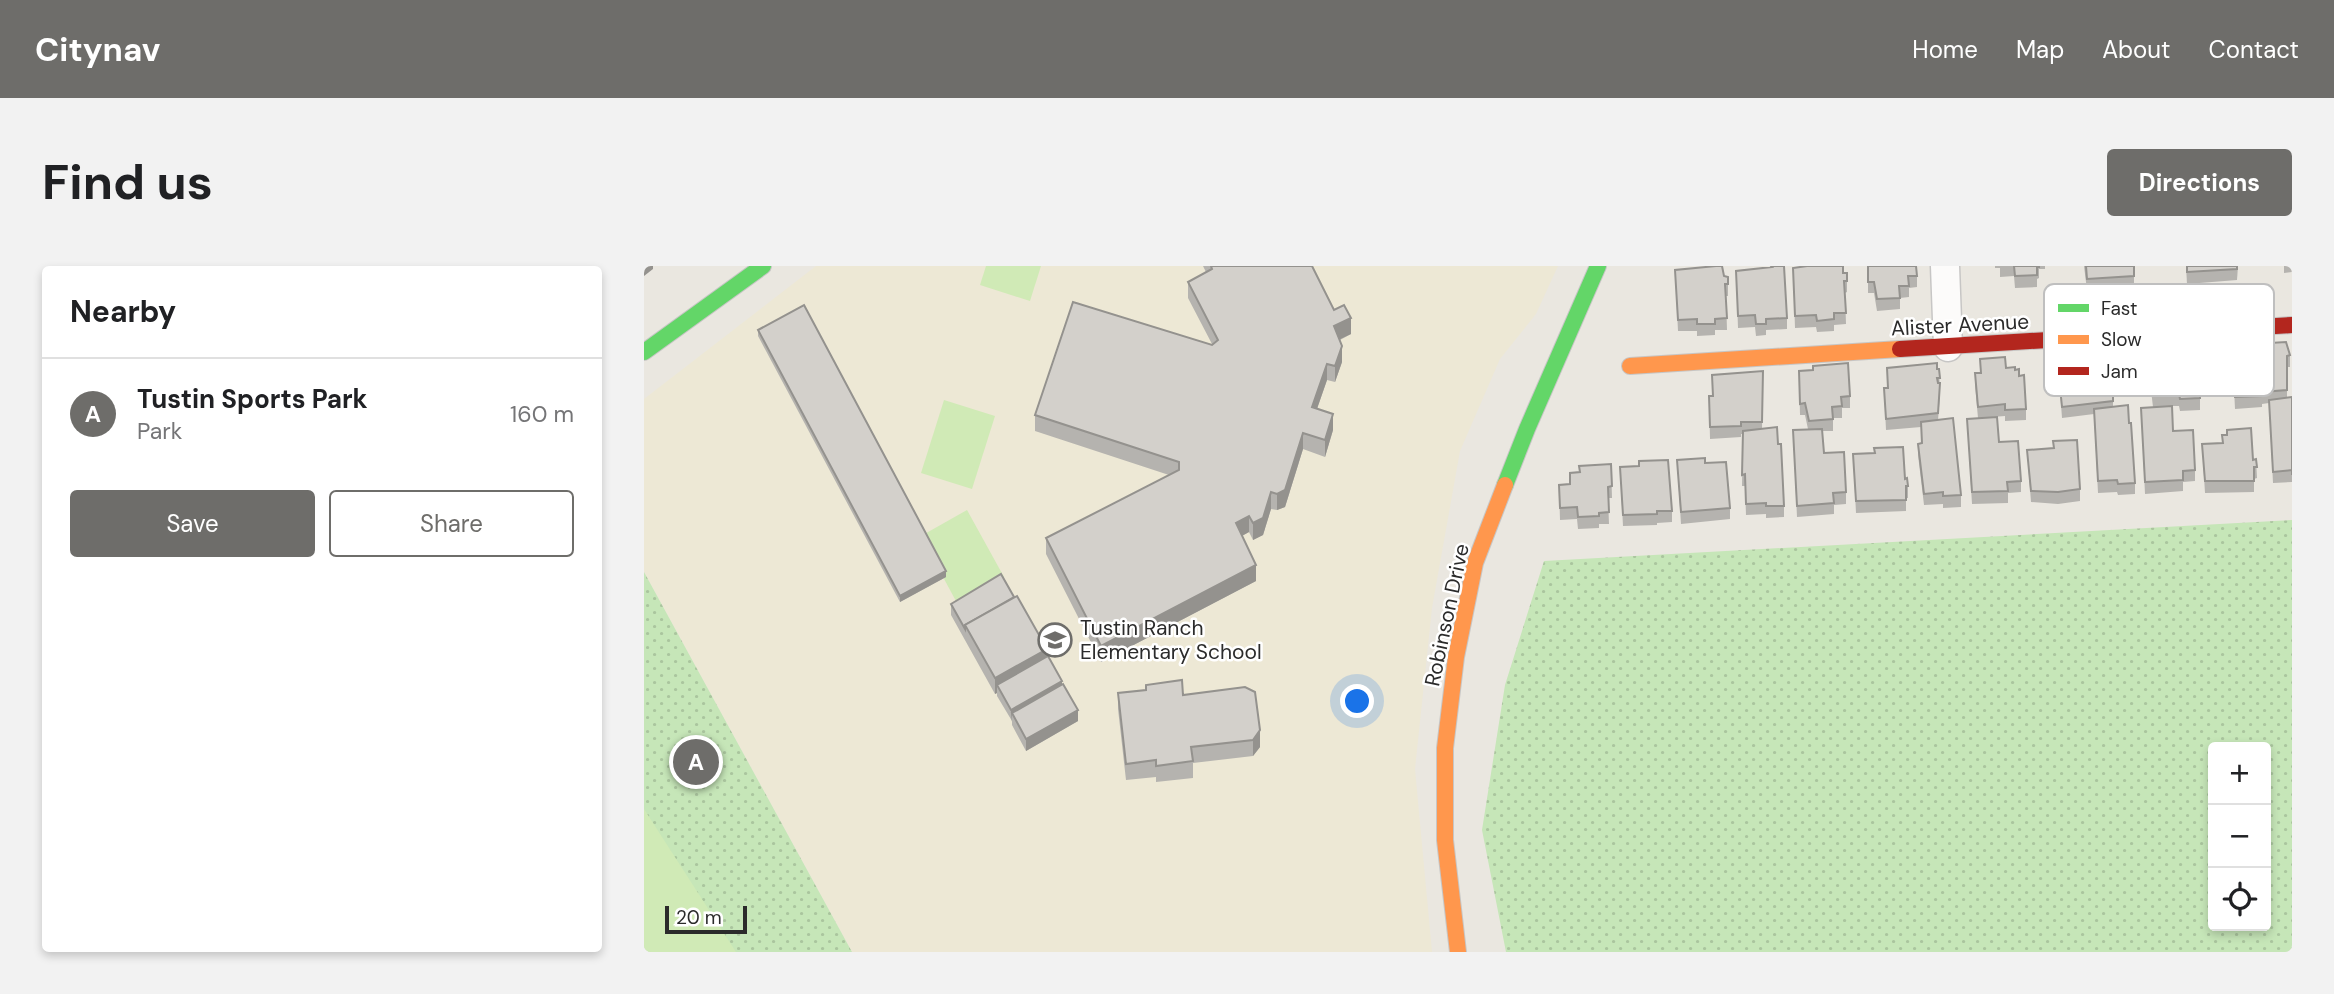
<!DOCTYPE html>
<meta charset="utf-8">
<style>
:root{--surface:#fff;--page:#f2f2f2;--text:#202124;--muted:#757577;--line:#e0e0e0;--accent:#6e6d6a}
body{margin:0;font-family:"DM Sans",sans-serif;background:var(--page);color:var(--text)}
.controls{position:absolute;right:21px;bottom:21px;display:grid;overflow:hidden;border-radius:7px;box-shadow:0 4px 10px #0003}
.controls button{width:63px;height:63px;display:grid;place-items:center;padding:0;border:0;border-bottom:2px solid var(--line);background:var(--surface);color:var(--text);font:35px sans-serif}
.scale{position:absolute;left:21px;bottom:18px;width:82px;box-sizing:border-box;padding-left:7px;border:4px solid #2b2b2b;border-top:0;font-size:19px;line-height:24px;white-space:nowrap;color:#2b2b2b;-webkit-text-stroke:5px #fff;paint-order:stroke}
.you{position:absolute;left:714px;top:436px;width:24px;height:24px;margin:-18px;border:5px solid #fff;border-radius:50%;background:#1a73e8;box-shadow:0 0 0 10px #1a73e833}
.badge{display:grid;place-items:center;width:46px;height:46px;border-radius:50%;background:var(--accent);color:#fff;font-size:23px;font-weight:700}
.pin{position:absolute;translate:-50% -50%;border:4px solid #fff;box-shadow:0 2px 7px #0006}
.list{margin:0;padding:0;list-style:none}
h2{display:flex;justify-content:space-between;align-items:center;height:91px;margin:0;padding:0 28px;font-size:30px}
h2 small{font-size:23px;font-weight:400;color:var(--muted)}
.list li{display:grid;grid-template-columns:46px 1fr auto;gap:21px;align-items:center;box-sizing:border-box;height:112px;padding:0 28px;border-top:2px solid var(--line)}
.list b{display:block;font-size:26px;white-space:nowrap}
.list p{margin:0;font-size:23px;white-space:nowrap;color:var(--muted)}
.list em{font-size:23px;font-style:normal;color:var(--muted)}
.actions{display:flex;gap:14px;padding:21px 28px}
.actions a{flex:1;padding:16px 0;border:2px solid var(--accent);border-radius:7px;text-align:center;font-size:24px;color:var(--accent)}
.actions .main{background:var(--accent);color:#fff}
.icon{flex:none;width:38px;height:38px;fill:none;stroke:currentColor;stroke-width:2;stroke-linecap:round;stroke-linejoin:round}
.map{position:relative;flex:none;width:1648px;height:686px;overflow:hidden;border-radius:7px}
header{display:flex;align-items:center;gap:42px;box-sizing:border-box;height:98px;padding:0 35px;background:var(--accent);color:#fff}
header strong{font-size:33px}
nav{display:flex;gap:38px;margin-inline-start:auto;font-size:24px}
.intro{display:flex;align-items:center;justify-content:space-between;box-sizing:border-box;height:168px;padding:0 42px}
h1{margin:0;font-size:49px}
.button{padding:18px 32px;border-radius:7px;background:var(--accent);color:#fff;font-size:24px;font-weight:700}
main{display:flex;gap:42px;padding:0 42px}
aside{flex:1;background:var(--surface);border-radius:7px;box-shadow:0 4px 10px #0003}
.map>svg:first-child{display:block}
.education{fill:#ede8d5}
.green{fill:url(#green-dots);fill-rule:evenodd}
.pitch{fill:#d0eab6}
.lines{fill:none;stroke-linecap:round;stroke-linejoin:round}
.street-casing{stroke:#c7c6c5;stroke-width:31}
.fast-casing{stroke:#c7c6c5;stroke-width:18}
.slow-casing{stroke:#c7c6c5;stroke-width:18}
.jam-casing{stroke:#c7c6c5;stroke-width:18}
.street{stroke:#fcfbfa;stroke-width:28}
.fast{stroke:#63d668;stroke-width:16}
.slow{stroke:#ff974d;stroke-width:16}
.jam{stroke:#b3261e;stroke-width:16}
.wall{fill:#b5b3af}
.shaded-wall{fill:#94928e}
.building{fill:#d3d0cb;stroke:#94928e;stroke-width:2}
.labels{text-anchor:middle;stroke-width:5;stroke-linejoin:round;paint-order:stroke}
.street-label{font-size:21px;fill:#2b2b2b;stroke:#fff}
.poi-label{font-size:21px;fill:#2b2b2b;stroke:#fff;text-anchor:start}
.key{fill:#fff;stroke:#bfbfbf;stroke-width:2}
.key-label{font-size:19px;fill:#2b2b2b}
</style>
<header>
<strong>Citynav</strong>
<nav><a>Home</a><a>Map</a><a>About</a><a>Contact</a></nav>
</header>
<div class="intro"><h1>Find us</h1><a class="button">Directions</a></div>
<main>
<aside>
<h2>Nearby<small></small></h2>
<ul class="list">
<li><span class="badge">A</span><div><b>Tustin Sports Park</b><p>Park</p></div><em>160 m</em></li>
</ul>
<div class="actions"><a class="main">Save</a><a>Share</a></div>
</aside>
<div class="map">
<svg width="1648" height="686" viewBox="0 0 1648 686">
<defs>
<pattern id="green-dots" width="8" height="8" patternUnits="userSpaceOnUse" patternTransform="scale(1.75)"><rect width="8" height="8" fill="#c6e6b8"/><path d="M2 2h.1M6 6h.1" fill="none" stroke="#aac59e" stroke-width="1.8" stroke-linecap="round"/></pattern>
</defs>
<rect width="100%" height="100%" fill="#eae7e0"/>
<!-- education -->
<path class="education" d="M 172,0 L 914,0 L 892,48 L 856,93 L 816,185 L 788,342 L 771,503 L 788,686 L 208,686 L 0,306 L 0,133 Z"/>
<!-- green -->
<g class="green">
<path d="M 1648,254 L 1648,686 L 862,686 L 838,564 L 861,419 L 900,295 ZM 1622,481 L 1622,660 L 1569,660 L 1569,481 Z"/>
<path d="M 0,306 L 208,686 L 0,686 Z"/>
</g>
<!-- pitch -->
<g class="pitch">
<path d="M 342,0 L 397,0 L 386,35 L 336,19 Z"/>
<path d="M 300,134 L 351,150 L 328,223 L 277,207 Z"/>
<path d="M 323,244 L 360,311 L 313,337 L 277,270 Z"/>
<path d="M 0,543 L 92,686 L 0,686 Z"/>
</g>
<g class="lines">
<defs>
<path id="street" d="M 1301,0 L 1304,81"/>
<g id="fast">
<path d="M 0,86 L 119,0"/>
<path d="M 861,219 L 883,163 L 954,0"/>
</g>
<g id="slow">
<path d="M 986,100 L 1256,83"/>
<path d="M 814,686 L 801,574 L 801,482 L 812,391 L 831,297 L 861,219"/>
</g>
<path id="jam" d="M 1256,83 L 1648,59"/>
</defs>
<!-- street casing -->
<use href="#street" class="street-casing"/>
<!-- fast casing -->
<use href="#fast" class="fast-casing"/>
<!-- slow casing -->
<use href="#slow" class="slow-casing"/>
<!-- jam casing -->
<use href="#jam" class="jam-casing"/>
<!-- street -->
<use href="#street" class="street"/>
<!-- fast -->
<use href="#fast" class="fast"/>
<!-- slow -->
<use href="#slow" class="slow"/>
<!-- jam -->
<use href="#jam" class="jam"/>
</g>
<!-- wall -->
<g class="wall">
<path d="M 559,0 L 668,0 L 690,44 L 707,68 L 696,74 L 698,96 L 691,116 L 683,114 L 673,143 L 689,164 L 681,191 L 659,183 L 641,241 L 633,244 L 627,243 L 619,269 L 609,274 L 605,266 L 598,270 L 612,315 L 457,396 L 402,288 L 402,272 L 525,209 L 391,165 L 391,149 L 568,78 L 544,32 L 544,16 L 562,6 Z"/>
<path d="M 1224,0 L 1273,10 L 1273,21 L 1265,22 L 1265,31 L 1256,32 L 1256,43 L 1233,45 L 1230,27 L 1224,27 Z"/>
<path d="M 1351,0 L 1401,0 L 1401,3 L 1395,3 L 1395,12 L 1393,13 L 1393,21 L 1371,22 L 1370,10 L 1356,11 L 1356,2 L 1351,2 Z"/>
<path d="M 1440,0 L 1490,0 L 1490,22 L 1443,24 Z"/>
<path d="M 1542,0 L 1594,0 L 1593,14 L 1543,18 Z"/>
<path d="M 1640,0 L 1648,0 L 1648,6 L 1640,7 Z"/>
<path d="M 1149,2 L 1203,7 L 1203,26 L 1201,27 L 1202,58 L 1190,59 L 1190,65 L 1173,66 L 1172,61 L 1151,62 Z"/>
<path d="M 1031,4 L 1084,11 L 1084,30 L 1082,30 L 1083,64 L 1071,64 L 1071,69 L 1053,70 L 1053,65 L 1034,65 Z"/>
<path d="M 1092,5 L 1143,52 L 1143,63 L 1122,64 L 1122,69 L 1112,70 L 1111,61 L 1094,62 Z"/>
<path d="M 114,64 L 302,311 L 256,336 L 114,70 Z"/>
<path d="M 1593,79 L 1646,89 L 1646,101 L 1643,101 L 1643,132 L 1648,131 L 1648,220 L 1648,216 L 1629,217 L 1625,137 L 1618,138 L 1618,141 L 1591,143 L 1589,101 L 1593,100 Z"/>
<path d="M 1510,80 L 1536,90 L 1550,99 L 1556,132 L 1556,144 L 1536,145 L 1535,140 L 1528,140 L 1529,165 L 1551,204 L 1551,215 L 1539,216 L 1539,225 L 1501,228 L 1497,142 L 1509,141 L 1505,108 L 1505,97 L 1510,97 Z"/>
<path d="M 1419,89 L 1471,99 L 1471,110 L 1469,111 L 1469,141 L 1491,217 L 1491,228 L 1474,229 L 1473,226 L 1454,227 L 1450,148 L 1418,152 L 1415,111 L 1420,110 Z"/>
<path d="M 1243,102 L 1295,103 L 1296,129 L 1294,154 L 1317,229 L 1317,241 L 1299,242 L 1299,238 L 1280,239 L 1274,189 L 1274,178 L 1277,177 L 1277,161 L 1242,164 L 1240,122 L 1244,122 Z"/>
<path d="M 1362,102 L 1371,104 L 1375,110 L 1382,143 L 1382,154 L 1361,155 L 1361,150 L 1348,151 L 1355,176 L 1377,215 L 1377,226 L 1364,227 L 1364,237 L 1328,238 L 1323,153 L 1334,152 L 1331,119 L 1331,107 Z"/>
<path d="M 1119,105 L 1118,163 L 1134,178 L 1140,240 L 1140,251 L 1122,252 L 1122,248 L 1102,249 L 1101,220 L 1098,220 L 1099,168 L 1097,168 L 1097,171 L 1066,173 L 1065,130 L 1069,130 L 1068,109 Z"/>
<path d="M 1155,105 L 1206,130 L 1206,142 L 1198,142 L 1198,152 L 1189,152 L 1189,165 L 1178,165 L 1180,187 L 1202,226 L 1202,238 L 1190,239 L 1190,248 L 1153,251 L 1149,164 L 1164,163 L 1161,149 L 1156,149 Z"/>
<path d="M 1409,175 L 1436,223 L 1436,235 L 1414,238 L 1387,236 L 1383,184 L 1409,182 Z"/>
<path d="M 1558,178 L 1609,194 L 1612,193 L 1613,212 L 1610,213 L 1610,226 L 1561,227 Z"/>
<path d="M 1209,188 L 1264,220 L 1264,232 L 1262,232 L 1262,245 L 1212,247 Z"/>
<path d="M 1033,194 L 1061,197 L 1086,242 L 1086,253 L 1037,258 Z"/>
<path d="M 967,198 L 968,232 L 964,232 L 965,258 L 955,258 L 955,262 L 934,263 L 933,253 L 916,254 L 915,219 L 926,219 L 926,207 L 935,206 Z"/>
<path d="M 976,201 L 1028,245 L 1028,256 L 1013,257 L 1013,259 L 979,260 Z"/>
<path d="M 307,338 L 403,391 L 418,419 L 434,455 L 382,485 L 368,459 L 368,455 L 353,430 L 353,427 L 351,428 L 307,349 Z"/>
<path d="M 502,419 L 539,429 L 601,421 L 616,481 L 609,490 L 549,497 L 549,512 L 512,516 L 512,511 L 482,514 L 474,443 L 474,427 L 502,424 Z"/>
</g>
<!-- shaded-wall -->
<g class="shaded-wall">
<path d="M 0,0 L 9,0 L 9,3 L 0,10 Z"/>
<path d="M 707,52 L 707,68 L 690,76 L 690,60 Z"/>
<path d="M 698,80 L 698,96 L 691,116 L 691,100 Z"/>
<path d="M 683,98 L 683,114 L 668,157 L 668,141 Z"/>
<path d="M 689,148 L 689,164 L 681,191 L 681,174 Z"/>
<path d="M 659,167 L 659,183 L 641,241 L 633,244 L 633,228 Z"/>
<path d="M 627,226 L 627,243 L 619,269 L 609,274 L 609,257 Z"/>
<path d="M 605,250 L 605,266 L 592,273 L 592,257 Z"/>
<path d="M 612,299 L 612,315 L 457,396 L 457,380 Z"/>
<path d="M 302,305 L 302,311 L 256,336 L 256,330 Z"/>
<path d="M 403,383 L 403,399 L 353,419 L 353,427 L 351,428 L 351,412 Z"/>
<path d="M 418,415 L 418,427 L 368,447 L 367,456 L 367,444 Z"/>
<path d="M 434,444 L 434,455 L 382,485 L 382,473 Z"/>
<path d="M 616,464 L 616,481 L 609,490 L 609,474 Z"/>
</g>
<!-- building -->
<g class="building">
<path d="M 567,0 L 668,0 L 690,44 L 700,39 L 707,52 L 690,60 L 698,80 L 691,100 L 683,98 L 668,141 L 689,148 L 681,174 L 659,167 L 641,224 L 633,228 L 627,226 L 619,252 L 609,257 L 605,250 L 592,257 L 612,299 L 457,380 L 402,272 L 535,204 L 535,196 L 391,149 L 429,36 L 568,79 L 574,74 L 544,16 L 568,3 Z"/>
<path d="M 1072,0 L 1078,0 L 1080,10 L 1084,11 L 1084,18 L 1081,18 L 1083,52 L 1071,53 L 1071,58 L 1053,58 L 1053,53 L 1034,54 L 1031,4 Z"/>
<path d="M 1127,0 L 1140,0 L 1143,52 L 1122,53 L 1122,58 L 1112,58 L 1111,49 L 1094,50 L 1092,5 L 1128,1 Z"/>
<path d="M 1163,0 L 1199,0 L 1199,7 L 1203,7 L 1203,15 L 1200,15 L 1202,47 L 1190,47 L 1190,53 L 1173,55 L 1172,49 L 1151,50 L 1149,2 Z"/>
<path d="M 1224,0 L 1272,0 L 1273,10 L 1264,10 L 1265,20 L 1255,20 L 1256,32 L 1233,33 L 1230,16 L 1224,16 Z"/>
<path d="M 1370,0 L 1395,0 L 1395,1 L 1393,1 L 1393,9 L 1371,10 Z"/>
<path d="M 1442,0 L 1490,0 L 1490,10 L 1443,13 Z"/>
<path d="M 1543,0 L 1593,0 L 1593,3 L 1543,6 Z"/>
<path d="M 160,39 L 302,305 L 256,330 L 114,64 Z"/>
<path d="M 1642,76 L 1646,89 L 1643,90 L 1643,124 L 1618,126 L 1618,130 L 1591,131 L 1589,101 L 1594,100 L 1593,79 Z"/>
<path d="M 1535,79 L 1536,90 L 1549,89 L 1550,99 L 1554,99 L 1556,132 L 1536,133 L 1535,128 L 1509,130 L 1505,97 L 1511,97 L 1510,80 Z"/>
<path d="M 1469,84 L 1471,99 L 1469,99 L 1469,135 L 1418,141 L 1415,111 L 1420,110 L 1419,89 Z"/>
<path d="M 1361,91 L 1362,102 L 1371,101 L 1371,104 L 1375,103 L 1375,110 L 1380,109 L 1382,143 L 1361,144 L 1361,138 L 1334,141 L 1331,107 L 1337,107 L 1336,93 Z"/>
<path d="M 1204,97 L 1206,130 L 1197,131 L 1198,140 L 1188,141 L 1189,153 L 1165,155 L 1161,137 L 1156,138 L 1155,105 L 1169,104 L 1169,100 Z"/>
<path d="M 1293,97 L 1293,103 L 1295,103 L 1296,112 L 1293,112 L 1294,117 L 1296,117 L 1294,147 L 1242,153 L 1240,122 L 1244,122 L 1243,102 Z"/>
<path d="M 1119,105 L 1118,156 L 1097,156 L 1097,160 L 1066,161 L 1065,130 L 1069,130 L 1068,109 Z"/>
<path d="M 1648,131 L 1648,209 L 1648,204 L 1629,206 L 1625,134 Z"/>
<path d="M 1484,139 L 1485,157 L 1487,157 L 1491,217 L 1474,218 L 1473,214 L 1454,215 L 1450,143 Z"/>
<path d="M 1528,140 L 1529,165 L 1549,164 L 1551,204 L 1539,205 L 1539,214 L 1501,216 L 1497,142 Z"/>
<path d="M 1353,151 L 1355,176 L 1374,175 L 1377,215 L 1363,216 L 1364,225 L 1328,226 L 1323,153 Z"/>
<path d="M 1309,152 L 1317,229 L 1299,230 L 1299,226 L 1280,228 L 1274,178 L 1278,177 L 1277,156 Z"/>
<path d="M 1133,161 L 1134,178 L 1137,178 L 1140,240 L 1122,240 L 1122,237 L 1102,238 L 1101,208 L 1098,209 L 1099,165 Z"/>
<path d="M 1607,162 L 1609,194 L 1612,193 L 1613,201 L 1610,201 L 1610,215 L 1561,215 L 1558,178 L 1579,177 L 1578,169 L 1583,169 L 1583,164 Z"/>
<path d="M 1178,163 L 1180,187 L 1200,186 L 1202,226 L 1189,227 L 1190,237 L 1153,240 L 1149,164 Z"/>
<path d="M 1433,174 L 1436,223 L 1414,226 L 1387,225 L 1383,184 L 1410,182 L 1409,175 Z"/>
<path d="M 1259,181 L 1261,213 L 1263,212 L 1264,220 L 1262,220 L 1262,234 L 1212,235 L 1209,188 L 1231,187 L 1230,182 Z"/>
<path d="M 1061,192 L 1061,197 L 1082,196 L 1086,242 L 1037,246 L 1033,194 Z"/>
<path d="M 1024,194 L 1028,245 L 1013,245 L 1013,248 L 979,249 L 976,201 L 995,200 L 995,195 Z"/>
<path d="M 967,198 L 968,220 L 964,221 L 965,246 L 955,247 L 955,250 L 934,251 L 933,241 L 916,242 L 915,219 L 926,218 L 926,207 L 936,206 L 935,200 Z"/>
<path d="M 357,308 L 370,331 L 321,359 L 321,363 L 307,338 Z"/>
<path d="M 373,330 L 403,383 L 351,412 L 321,359 Z"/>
<path d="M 404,390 L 418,415 L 367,444 L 353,419 Z"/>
<path d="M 538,414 L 539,429 L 601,421 L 611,426 L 616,464 L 609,474 L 547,481 L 549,495 L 512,500 L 512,494 L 482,498 L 474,427 L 502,424 L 502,419 Z"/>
<path d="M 419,418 L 434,444 L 382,473 L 368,447 Z"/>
</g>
<!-- icons -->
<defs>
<symbol id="school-ring" viewBox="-11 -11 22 22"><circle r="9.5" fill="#fff" stroke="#6e6d6a" stroke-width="1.5"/><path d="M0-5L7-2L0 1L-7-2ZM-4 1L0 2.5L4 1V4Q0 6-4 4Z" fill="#6e6d6a"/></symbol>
</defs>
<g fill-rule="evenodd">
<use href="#school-ring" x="392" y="355" width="38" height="38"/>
</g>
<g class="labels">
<!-- street labels -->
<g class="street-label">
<text transform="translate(1316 59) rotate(-3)" y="7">Alister Avenue</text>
<text transform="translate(803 349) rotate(-78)" y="7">Robinson Drive</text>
</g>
<!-- poi labels -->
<g class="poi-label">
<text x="436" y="369">Tustin Ranch<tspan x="436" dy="24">Elementary School</tspan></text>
</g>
</g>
<!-- legend -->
<rect x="1400" y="18" width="230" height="112" rx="10" class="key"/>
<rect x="1414" y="38" width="31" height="8" fill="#63d668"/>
<rect x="1414" y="69" width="31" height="9" fill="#ff974d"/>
<rect x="1414" y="101" width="31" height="8" fill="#b3261e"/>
<g class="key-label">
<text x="1457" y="49">Fast</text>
<text x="1457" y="80">Slow</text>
<text x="1457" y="112">Jam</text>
</g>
</svg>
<div class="controls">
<button>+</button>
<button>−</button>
<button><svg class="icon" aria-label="locate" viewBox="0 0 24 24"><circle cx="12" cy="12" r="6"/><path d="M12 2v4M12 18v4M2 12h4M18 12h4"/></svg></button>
</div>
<div class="scale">20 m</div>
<div class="you"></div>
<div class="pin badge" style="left:52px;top:496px">A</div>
</div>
</main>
